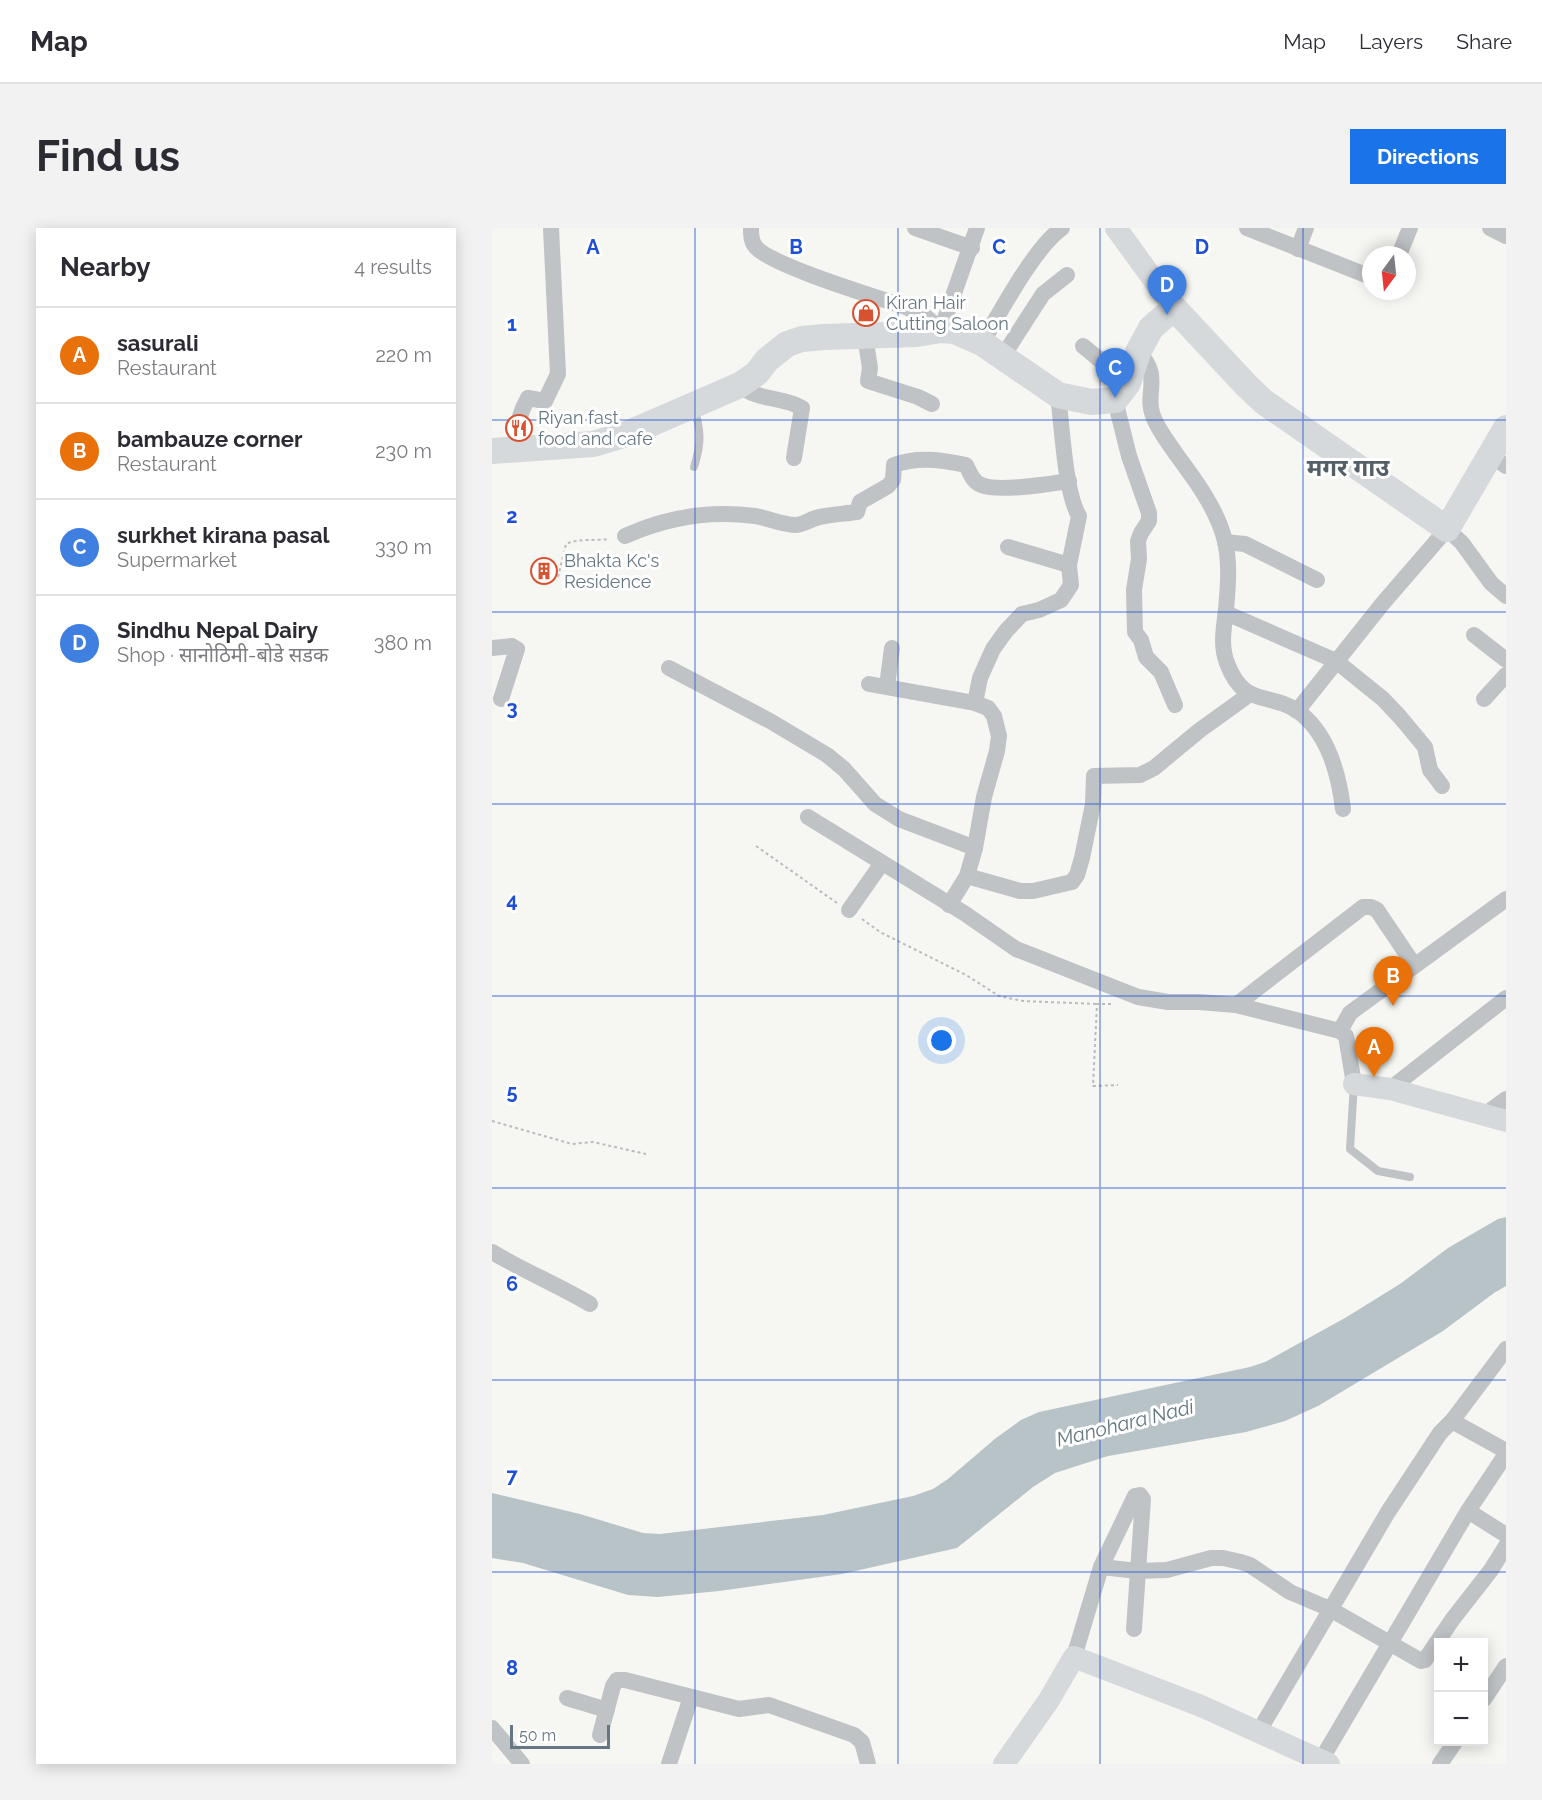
<!DOCTYPE html>
<meta charset="utf-8">
<style>
:root{--surface:#fff;--page:#f2f2f3;--text:#2b2b33;--muted:#7c7c81;--line:#e1e1e2;--accent:#1a73e8}
body{margin:0;font-family:Raleway,"Noto Sans Devanagari",sans-serif;background:var(--page);color:var(--text)}
.controls{position:absolute;right:18px;bottom:18px;display:grid;overflow:hidden;border-radius:0px;box-shadow:0 3px 15px #0003}
.controls button{width:54px;height:54px;display:grid;place-items:center;padding:0;border:0;border-bottom:2px solid var(--line);background:var(--surface);color:var(--text);font:30px sans-serif}
.compass{position:absolute;left:870px;top:18px;width:54px;height:54px;border-radius:50%;background:var(--surface);box-shadow:0 3px 15px #0003;rotate:195deg}
.scale{position:absolute;left:18px;bottom:15px;width:100px;box-sizing:border-box;padding-left:6px;border:3px solid #677781;border-top:0;font-size:16px;line-height:21px;white-space:nowrap;color:#677781;-webkit-text-stroke:4px #fff;paint-order:stroke}
.you{position:absolute;left:450px;top:813px;width:21px;height:21px;margin:-15px;border:4px solid #fff;border-radius:50%;background:#1a73e8;box-shadow:0 0 0 9px #1a73e833}
.badge{display:grid;place-items:center;width:39px;height:39px;border-radius:50%;background:var(--accent);color:#fff;font-size:20px;font-weight:700}
.pin{position:absolute;translate:-50% -50px;filter:drop-shadow(0 2px 3px #0008)}
.pin::after{content:'';position:absolute;top:32px;width:21px;height:18px;background:inherit;clip-path:polygon(0 0,100% 0,50% 100%)}
.list{margin:0;padding:0;list-style:none}
h2{display:flex;justify-content:space-between;align-items:center;height:78px;margin:0;padding:0 24px;font-size:26px}
h2 small{font-size:20px;font-weight:400;color:var(--muted)}
.list li{display:grid;grid-template-columns:39px 1fr auto;gap:18px;align-items:center;box-sizing:border-box;height:96px;padding:0 24px;border-top:2px solid var(--line)}
.list b{display:block;font-size:22px;white-space:nowrap}
.list p{margin:0;font-size:20px;white-space:nowrap;color:var(--muted)}
.list em{font-size:20px;font-style:normal;color:var(--muted)}
.map{position:relative;flex:none;width:1014px;height:1536px;overflow:hidden;border-radius:0px}
header{display:flex;align-items:center;gap:36px;box-sizing:border-box;height:84px;padding:0 30px;background:var(--surface);border-bottom:2px solid var(--line)}
header strong{font-size:28px}
nav{display:flex;gap:33px;margin-inline-start:auto;font-size:21px}
.intro{display:flex;align-items:center;justify-content:space-between;box-sizing:border-box;height:144px;padding:0 36px}
h1{margin:0;font-size:42px}
.button{padding:15px 27px;border-radius:0px;background:var(--accent);color:#fff;font-size:21px;font-weight:700}
main{display:flex;gap:36px;padding:0 36px}
aside{flex:1;background:var(--surface);border-radius:0px;box-shadow:0 3px 15px #0003}
.map>svg:first-child{display:block}
.water{fill:#b8c3c7}
.lines{fill:none;stroke-linecap:round;stroke-linejoin:round}
.path{stroke:#b9bcbe;stroke-width:2;stroke-dasharray:3 3;stroke-linecap:butt}
.lane{stroke:#bfc3c6;stroke-width:8}
.street{stroke:#bfc3c6;stroke-width:16}
.secondary{stroke:#d5d9dc;stroke-width:22}
.primary{stroke:#d5d9dc;stroke-width:26}
.grid{fill:none;stroke:#1d4ed8;stroke-width:1.5;stroke-opacity:0.55}
.labels{text-anchor:middle;stroke-width:6;stroke-linejoin:round;paint-order:stroke}
.poi-label{font-size:18px;fill:#677781;stroke:#fff;text-anchor:start}
.water-label{font-size:20px;font-style:italic;fill:#63777e;stroke:#fff}
.district-label{font-size:24px;font-weight:bold;fill:#545f67;stroke:#fff}
.grid-label{font-size:20px;text-anchor:middle;font-weight:bold;fill:#1d4ed8;stroke:#fff;stroke-width:6;stroke-linejoin:round;paint-order:stroke}
</style>
<header>
<strong>Map</strong>
<nav><a>Map</a><a>Layers</a><a>Share</a></nav>
</header>
<div class="intro"><h1>Find us</h1><a class="button">Directions</a></div>
<main>
<aside>
<h2>Nearby<small>4 results</small></h2>
<ul class="list">
<li><span class="badge" style="background:#e8710a">A</span><div><b>sasurali</b><p>Restaurant</p></div><em>220 m</em></li>
<li><span class="badge" style="background:#e8710a">B</span><div><b>bambauze corner</b><p>Restaurant</p></div><em>230 m</em></li>
<li><span class="badge" style="background:#3f7fe0">C</span><div><b>surkhet kirana pasal</b><p>Supermarket</p></div><em>330 m</em></li>
<li><span class="badge" style="background:#3f7fe0">D</span><div><b>Sindhu Nepal Dairy</b><p>Shop · सानोठिमी-बोडे सडक</p></div><em>380 m</em></li>
</ul>
</aside>
<div class="map">
<svg width="1014" height="1536" viewBox="0 0 1014 1536">
<rect width="100%" height="100%" fill="#f6f6f2"/>
<!-- water -->
<path class="water" d="M 1014,989 L 1014,1058 L 1002,1065 L 951,1103 L 826,1178 L 793,1193 L 754,1204 L 616,1228 L 563,1245 L 541,1259 L 465,1320 L 350,1346 L 227,1363 L 166,1369 L 136,1367 L 31,1335 L 0,1330 L 0,1265 L 88,1286 L 151,1305 L 168,1306 L 331,1287 L 421,1268 L 441,1261 L 456,1251 L 504,1210 L 529,1192 L 547,1184 L 758,1139 L 773,1134 L 853,1090 L 908,1056 L 956,1020 L 1006,991 Z"/>
<g class="lines">
<!-- path -->
<g class="path">
<path d="M 66,349 L 74,316 C 86,310 104,313 117,311"/>
<path d="M 264,618 L 345,675"/>
<path d="M 370,691 L 388,704 L 474,747 L 507,768 L 531,773 L 605,776"/>
<path d="M 619,776 L 605,776 L 601,858 L 626,857"/>
<path d="M 0,893 L 80,916 L 101,914 L 154,926"/>
</g>
<!-- lane -->
<g class="lane">
<path d="M 201,179 C 210,201 209,217 202,239"/>
<path d="M 862,856 L 858,921 L 886,943 L 918,949"/>
</g>
<!-- street -->
<g class="street">
<path d="M 259,0 C 259,6 259,13 263,18 C 276,37 387,70 414,79 L 433,88 L 449,102 L 485,0"/>
<path d="M 423,0 L 480,20"/>
<path d="M 755,0 L 879,49"/>
<path d="M 998,0 L 1014,8"/>
<path d="M 806,21 L 814,0"/>
<path d="M 907,27 L 918,0"/>
<path d="M 373,108 L 378,140 L 376,153 L 426,169 L 440,176"/>
<path d="M 490,115 C 509,83 542,20 570,0"/>
<path d="M 591,118 L 636,155"/>
<path d="M 646,124 C 671,148 652,165 661,188 C 666,202 676,214 684,226 C 704,253 725,281 733,313 C 738,335 736,360 734,381 C 732,400 728,417 735,435 C 752,481 778,463 807,484 C 836,506 847,547 851,581"/>
<path d="M 511,128 L 551,66 L 575,47"/>
<path d="M 248,157 C 264,173 291,168 310,180 L 302,230"/>
<path d="M 623,172 L 637,228 L 657,285 L 657,293 L 649,305 L 646,313 L 647,331 L 642,362 L 643,404 L 649,412 L 654,429 L 669,444 L 683,477"/>
<path d="M 24,221 C 23,203 27,186 36,170 L 53,173 L 66,146 L 59,0"/>
<path d="M 997,227 L 1014,238"/>
<path d="M 133,308 C 173,290 218,282 263,288 C 276,290 290,297 303,297 C 311,297 317,292 324,290 C 337,286 352,286 365,284 L 368,274 L 396,258 L 401,252 L 402,237 C 426,228 450,232 474,237 C 477,243 480,252 487,256 C 503,265 557,256 577,253"/>
<path d="M 733,314 L 753,316 L 825,352"/>
<path d="M 516,319 L 577,337"/>
<path d="M 734,385 L 844,433 L 891,471 L 908,489 L 933,519 L 938,542 L 950,558"/>
<path d="M 982,407 L 1014,432"/>
<path d="M 0,420 L 20,418 L 25,421 L 9,471"/>
<path d="M 177,440 L 278,493 L 335,527 L 352,541 L 383,576 L 407,591 L 483,620"/>
<path d="M 377,456 L 483,475"/>
<path d="M 395,458 L 400,420"/>
<path d="M 992,471 L 1014,447"/>
<path d="M 805,483 L 891,375 L 955,301 L 970,315 L 999,355 L 1014,368"/>
<path d="M 316,589 L 472,685 L 524,721 L 646,769 L 676,774 L 707,774 L 744,777 L 848,803 L 854,808 L 862,856"/>
<path d="M 475,648 L 528,663 L 541,663 L 580,654 L 585,647 L 590,630 L 601,576 L 602,548 L 648,547 L 662,540 L 708,502 L 758,466"/>
<path d="M 457,677 L 475,648 L 483,620 L 492,569 L 505,523 L 507,508 L 502,488 L 496,480 L 483,475 L 488,450 L 501,421 L 514,403 L 530,386 L 547,382 L 569,372 L 579,357 L 577,337 L 587,288 C 573,265 570,197 566,167"/>
<path d="M 357,682 L 390,635"/>
<path d="M 744,777 L 871,679 L 879,679 L 885,682 L 922,737"/>
<path d="M 848,803 L 858,785 L 1014,671"/>
<path d="M 898,861 L 1014,770"/>
<path d="M 994,886 L 1014,871"/>
<path d="M 0,1024 C 32,1043 66,1057 98,1076"/>
<path d="M 960,1193 L 1014,1121"/>
<path d="M 976,1283 L 1014,1307"/>
<path d="M 609,1339 L 646,1343 L 675,1342 L 719,1330 L 731,1330 L 749,1334 L 758,1337 L 798,1364 L 838,1381 L 929,1433 L 933,1432 L 960,1392 L 999,1342 L 1014,1318"/>
<path d="M 582,1429 L 609,1339 L 643,1268 L 648,1267 L 651,1271 L 642,1401"/>
<path d="M 75,1470 L 115,1482"/>
<path d="M 992,1471 L 1014,1438"/>
<path d="M 0,1500 L 30,1536"/>
<path d="M 767,1503 L 896,1284 L 948,1205 L 960,1193 L 1014,1223"/>
<path d="M 108,1507 L 121,1458 L 125,1452 L 133,1452 L 247,1481 L 277,1477 L 362,1507 L 370,1514 L 376,1536"/>
<path d="M 829,1532 L 976,1283 L 1014,1226"/>
<path d="M 177,1536 L 199,1469"/>
<path d="M 948,1536 L 963,1514"/>
</g>
<!-- secondary -->
<g class="secondary">
<path d="M 624,0 L 682,80"/>
<path d="M 862,856 L 898,861 L 1014,893"/>
<path d="M 512,1536 L 557,1472 L 582,1429 L 709,1478 L 837,1536"/>
</g>
<!-- primary -->
<path class="primary" d="M 0,223 L 101,216 L 135,206 L 248,157 L 265,145 L 275,132 L 295,116 L 310,111 L 332,109 L 425,106 L 449,102 L 463,103 L 490,115 L 566,167 L 599,174 L 623,172 L 636,155 L 646,124 L 659,100 L 682,80 L 755,158 L 772,174 L 955,301 L 1014,200"/>
</g>
<!-- grid -->
<path class="grid" d="M 203,0 L 203,1536M 406,0 L 406,1536M 608,0 L 608,1536M 811,0 L 811,1536M 0,192 L 1014,192M 0,384 L 1014,384M 0,576 L 1014,576M 0,768 L 1014,768M 0,960 L 1014,960M 0,1152 L 1014,1152M 0,1344 L 1014,1344"/>
<!-- icons -->
<defs>
<symbol id="shop-ring" viewBox="-11 -11 22 22"><circle r="9.5" fill="#fff" stroke="#d75231" stroke-width="1.5"/><path d="M-5-2.5h2.3a2.7 3.5 0 0 1 5.4 0H5L5.5 6h-11ZM-1.5-2.5h3a1.5 2.3 0 0 0-3 0Z" fill="#d75231"/></symbol>
<symbol id="restaurant-ring" viewBox="-11 -11 22 22"><circle r="9.5" fill="#fff" stroke="#d75231" stroke-width="1.5"/><path d="M-5-6h1v4h1v-4h1v4h1v-4h1v5L-1.5 .5V6h-2V.5L-5-1ZM5-6V6H3V1.5H1.5Q1.5-4 5-6Z" fill="#d75231"/></symbol>
<symbol id="building-ring" viewBox="-11 -11 22 22"><circle r="9.5" fill="#fff" stroke="#d75231" stroke-width="1.5"/><path d="M-4-6H4V6H1V3H-1V6H-4ZM-2.5-4.3h1.7v1.8h-1.7ZM.8-4.3h1.7v1.8H.8ZM-2.5-1h1.7V.8h-1.7ZM.8-1h1.7V.8H.8Z" fill="#d75231"/></symbol>
</defs>
<g fill-rule="evenodd">
<use href="#shop-ring" x="359" y="70" width="30" height="30"/>
<use href="#restaurant-ring" x="12" y="185" width="30" height="30"/>
<use href="#building-ring" x="37" y="328" width="30" height="30"/>
</g>
<g class="labels">
<!-- poi labels -->
<g class="poi-label">
<text x="394" y="81">Kiran Hair<tspan x="394" dy="21">Cutting Saloon</tspan></text>
<text x="46" y="196">Riyan fast<tspan x="46" dy="21">food and cafe</tspan></text>
<text x="72" y="339">Bhakta Kc's<tspan x="72" dy="21">Residence</tspan></text>
</g>
<!-- water labels -->
<g class="water-label">
<text transform="translate(633 1195) rotate(-14)" y="7">Manohara Nadi</text>
</g>
<!-- district labels -->
<g class="district-label">
<text x="856" y="248">मगर गाउ</text>
</g>
</g>
<g class="grid-label">
<text x="101" y="26">A</text>
<text x="304" y="26">B</text>
<text x="507" y="26">C</text>
<text x="710" y="26">D</text>
<text x="20" y="103">1</text>
<text x="20" y="295">2</text>
<text x="20" y="487">3</text>
<text x="20" y="679">4</text>
<text x="20" y="871">5</text>
<text x="20" y="1063">6</text>
<text x="20" y="1255">7</text>
<text x="20" y="1447">8</text>
</g>
</svg>
<div class="controls">
<button>+</button>
<button>−</button>
</div>
<svg class="compass" viewBox="-18 -18 36 36"><path d="M0-13l5 13h-10z" fill="#e53935"/><path d="M0 13l5-13h-10z" fill="#7c7c81"/></svg>
<div class="scale">50 m</div>
<div class="you"></div>
<div class="pin badge" style="left:882px;top:849px;background:#e8710a">A</div>
<div class="pin badge" style="left:901px;top:778px;background:#e8710a">B</div>
<div class="pin badge" style="left:623px;top:170px;background:#3f7fe0">C</div>
<div class="pin badge" style="left:675px;top:87px;background:#3f7fe0">D</div>
</div>
</main>
